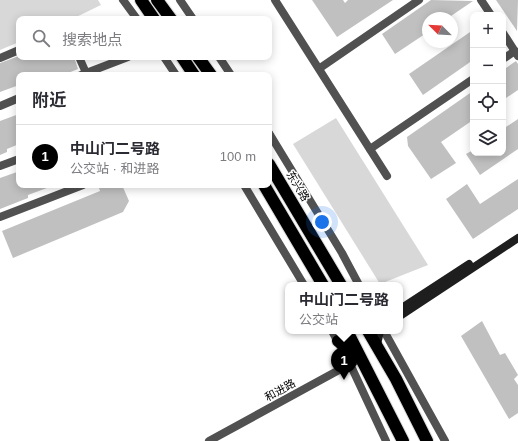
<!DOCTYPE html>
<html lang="zh">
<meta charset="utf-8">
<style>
:root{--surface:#fff;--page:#f7f7f7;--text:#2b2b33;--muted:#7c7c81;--line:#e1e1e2;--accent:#000}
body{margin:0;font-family:Arial,"Noto Sans SC",sans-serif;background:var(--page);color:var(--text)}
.controls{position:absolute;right:12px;top:12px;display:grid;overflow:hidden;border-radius:8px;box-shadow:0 2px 10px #0003}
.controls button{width:36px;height:36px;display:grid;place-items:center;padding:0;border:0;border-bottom:1px solid var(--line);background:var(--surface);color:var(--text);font:20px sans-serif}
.compass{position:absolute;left:422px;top:12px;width:36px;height:36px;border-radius:50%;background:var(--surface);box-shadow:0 2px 10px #0003;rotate:294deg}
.you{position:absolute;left:322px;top:222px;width:14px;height:14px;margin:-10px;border:3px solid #fff;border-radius:50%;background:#1a73e8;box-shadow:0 0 0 6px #1a73e833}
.badge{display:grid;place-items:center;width:26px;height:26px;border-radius:50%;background:var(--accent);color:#fff;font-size:13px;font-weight:700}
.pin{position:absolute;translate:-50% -33px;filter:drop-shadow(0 1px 2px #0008)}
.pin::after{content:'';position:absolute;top:21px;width:14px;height:12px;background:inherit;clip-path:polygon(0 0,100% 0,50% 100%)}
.popup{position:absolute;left:285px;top:282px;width:118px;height:52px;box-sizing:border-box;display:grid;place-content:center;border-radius:8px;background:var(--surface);filter:drop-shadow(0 1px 3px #0005);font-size:13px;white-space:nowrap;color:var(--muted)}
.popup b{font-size:15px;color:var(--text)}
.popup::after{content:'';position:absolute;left:50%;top:100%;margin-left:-8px;border:8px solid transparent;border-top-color:var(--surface)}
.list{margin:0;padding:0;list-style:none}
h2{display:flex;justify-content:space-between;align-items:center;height:52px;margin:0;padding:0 16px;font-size:17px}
h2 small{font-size:13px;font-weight:400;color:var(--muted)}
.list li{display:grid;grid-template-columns:26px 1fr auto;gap:12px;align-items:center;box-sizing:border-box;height:64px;padding:0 16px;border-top:1px solid var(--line)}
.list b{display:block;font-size:15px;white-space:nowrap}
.list p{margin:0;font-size:13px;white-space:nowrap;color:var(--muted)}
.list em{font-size:13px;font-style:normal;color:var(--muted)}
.icon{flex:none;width:22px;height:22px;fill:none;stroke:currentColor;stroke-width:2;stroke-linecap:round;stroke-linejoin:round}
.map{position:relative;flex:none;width:518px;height:441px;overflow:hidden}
.search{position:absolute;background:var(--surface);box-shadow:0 2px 10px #0003;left:16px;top:16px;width:256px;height:44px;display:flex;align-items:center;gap:10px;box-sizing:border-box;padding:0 14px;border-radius:8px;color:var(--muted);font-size:15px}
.panel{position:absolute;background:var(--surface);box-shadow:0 2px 10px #0003;left:16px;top:72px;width:256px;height:116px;border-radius:8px}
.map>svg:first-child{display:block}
.green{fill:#d8d8d8}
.building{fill:#c0c0c0}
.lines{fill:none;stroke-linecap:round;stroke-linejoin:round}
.highway-casing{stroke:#dbdbdb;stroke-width:14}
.street{stroke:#515151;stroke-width:8}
.secondary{stroke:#1e1e1e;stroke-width:8}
.highway{stroke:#000;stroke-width:12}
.labels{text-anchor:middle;stroke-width:3;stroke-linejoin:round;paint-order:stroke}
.street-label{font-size:11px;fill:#000;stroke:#fff}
</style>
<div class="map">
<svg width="518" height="441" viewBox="0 0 518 441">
<rect width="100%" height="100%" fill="#fff"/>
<!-- green -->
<g class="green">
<path d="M 0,0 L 98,0 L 101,5 L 72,19 L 19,19 L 19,42 L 0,50 Z"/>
<path d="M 336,118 L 428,265 L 380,284 L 293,144 Z"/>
</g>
<!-- building -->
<g class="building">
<path d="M 312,0 L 343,0 L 345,3 L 348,0 L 393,0 L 337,37 Z"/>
<path d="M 431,0 L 473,1 L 448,18 L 428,18 L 428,32 L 395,54 L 382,34 Z"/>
<path d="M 496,0 L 518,0 L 517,31 Z"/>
<path d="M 473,30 L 473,60 L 423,95 L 409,74 Z"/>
<path d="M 19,56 L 19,57 L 74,57 L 78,69 L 63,75 L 55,75 L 54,72 L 45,75 L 19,75 L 19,85 L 0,92 L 0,63 Z"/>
<path d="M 516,61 L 518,64 L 518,90 L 503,100 L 503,70 Z"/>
<path d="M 473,91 L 473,120 L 441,142 L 456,163 L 431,179 L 408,146 L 407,137 Z"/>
<path d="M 19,114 L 19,144 L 7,149 L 7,152 L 0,155 L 0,121 Z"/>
<path d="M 518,119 L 518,149 L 480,175 L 466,154 L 473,150 L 473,153 L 503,153 L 503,129 Z"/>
<path d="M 19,167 L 19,185 L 55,185 L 28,195 L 28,198 L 0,209 L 0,178 L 17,172 L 16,168 Z"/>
<path d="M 518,179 L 518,209 L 473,239 L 446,199 L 467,184 L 480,204 Z"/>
<path d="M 98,185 L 122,185 L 129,201 L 123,212 L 13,258 L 2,231 L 100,191 Z"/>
<path d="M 482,321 L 500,355 L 505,353 L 518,375 L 514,379 L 518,385 L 518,413 L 509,419 L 461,336 Z"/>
</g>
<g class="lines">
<defs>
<g id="highway">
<path d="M 141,0 L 154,19"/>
<path d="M 157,0 L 171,19"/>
<path d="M 182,57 L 194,75"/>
<path d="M 198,57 L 211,75"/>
<path d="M 269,164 L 341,285"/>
<path d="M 264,185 L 323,285"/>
<path d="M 347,331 L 403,441"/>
<path d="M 368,331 L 396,379 L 427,441"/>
<path d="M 338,341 L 358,356"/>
</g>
</defs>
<!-- highway casing -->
<use href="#highway" class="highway-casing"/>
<!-- street -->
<g class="street">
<path d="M 123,0 L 137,19"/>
<path d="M 180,0 L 193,19"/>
<path d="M 275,0 L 387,176"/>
<path d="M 481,0 L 491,15"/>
<path d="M 503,33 L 518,56"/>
<path d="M 79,57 L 87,75"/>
<path d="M 164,57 L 176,75"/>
<path d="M 219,57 L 231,75"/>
<path d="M 0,58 L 19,50"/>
<path d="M 503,59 L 515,51"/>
<path d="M 320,68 L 419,0"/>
<path d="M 81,75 L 128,57"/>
<path d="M 0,106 L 19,98"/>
<path d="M 269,133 L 342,253 L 359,285"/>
<path d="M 370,149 L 473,79"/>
<path d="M 0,166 L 19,159"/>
<path d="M 244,185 L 304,285"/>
<path d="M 0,217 L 83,185"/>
<path d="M 332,331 L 350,364 L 386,441"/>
<path d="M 384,331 L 445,441"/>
<path d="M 209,441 L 361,358"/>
</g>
<!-- secondary -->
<g class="secondary">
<path d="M 400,309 L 469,264"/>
<path d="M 400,316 L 518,238"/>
<path d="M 377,345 L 380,331"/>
</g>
<!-- highway -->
<use href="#highway" class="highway"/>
</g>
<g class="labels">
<!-- street labels -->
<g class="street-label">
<text transform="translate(298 186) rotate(59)" y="4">东兴路</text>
<text transform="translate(280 390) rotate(-29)" y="4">和进路</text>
</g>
</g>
</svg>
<div class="controls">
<button>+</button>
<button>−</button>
<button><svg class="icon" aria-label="locate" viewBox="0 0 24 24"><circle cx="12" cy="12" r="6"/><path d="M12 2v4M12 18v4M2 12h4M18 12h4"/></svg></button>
<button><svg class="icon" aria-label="layers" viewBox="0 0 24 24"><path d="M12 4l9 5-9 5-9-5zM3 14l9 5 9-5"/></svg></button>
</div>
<svg class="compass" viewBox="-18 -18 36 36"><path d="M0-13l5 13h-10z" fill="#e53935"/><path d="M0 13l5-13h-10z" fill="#7c7c81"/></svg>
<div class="you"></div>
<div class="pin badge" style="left:344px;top:380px">1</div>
<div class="popup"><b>中山门二号路</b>公交站</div>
<div class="search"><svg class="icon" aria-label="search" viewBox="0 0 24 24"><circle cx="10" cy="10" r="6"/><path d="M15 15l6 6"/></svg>搜索地点</div>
<section class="panel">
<h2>附近<small></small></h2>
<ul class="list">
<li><span class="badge">1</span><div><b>中山门二号路</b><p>公交站 · 和进路</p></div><em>100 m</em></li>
</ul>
</section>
</div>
